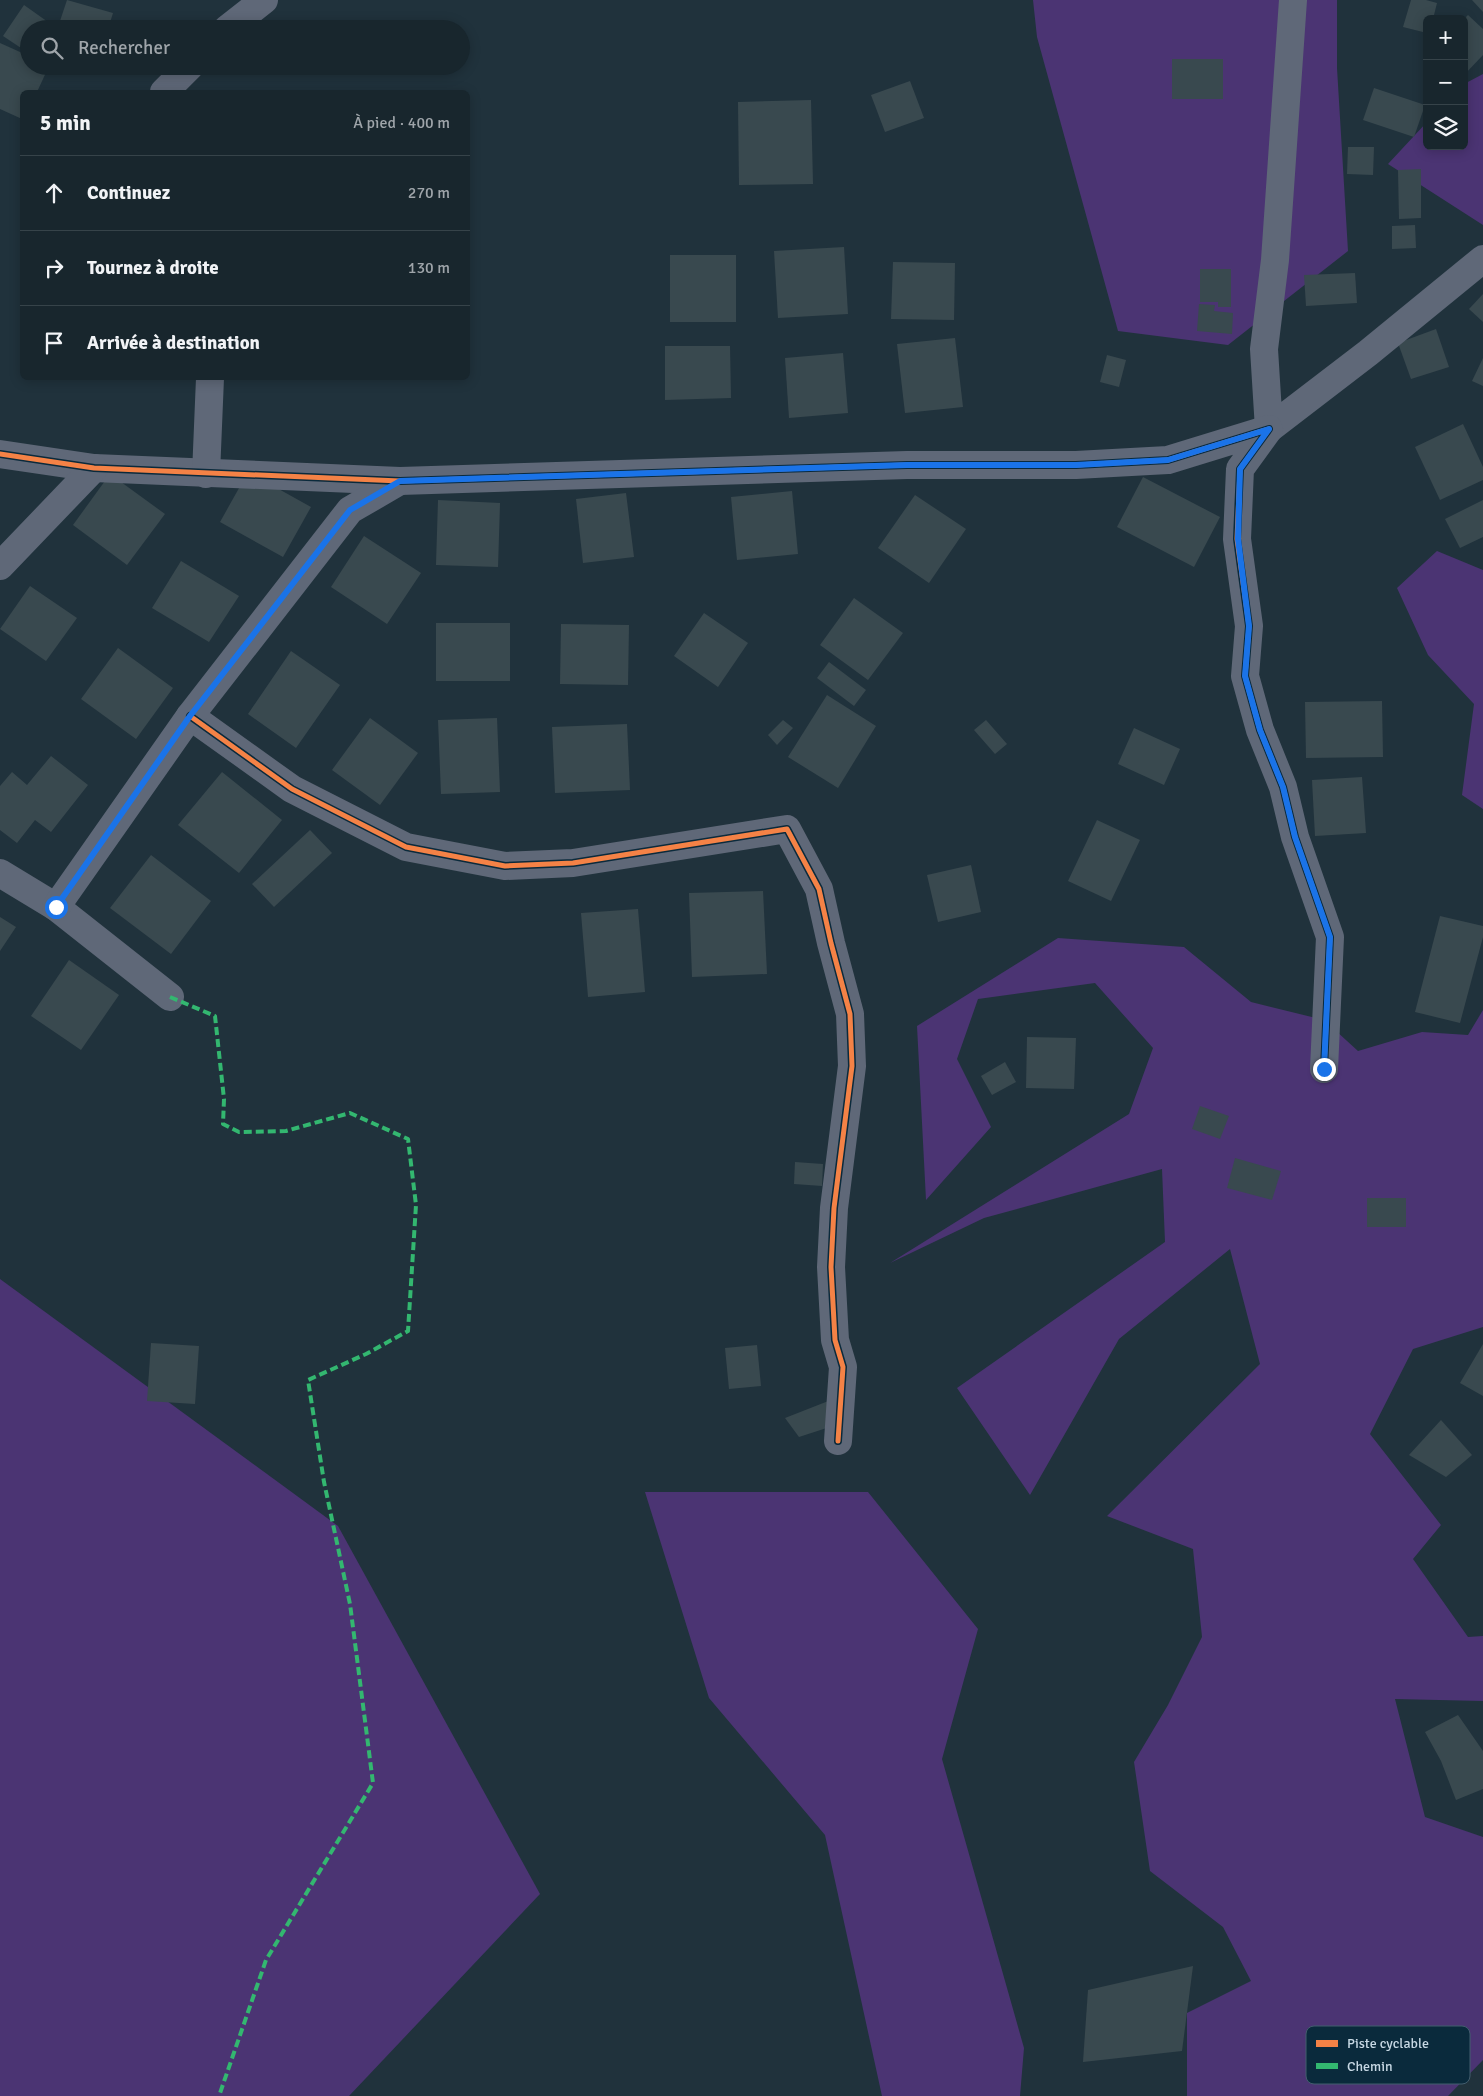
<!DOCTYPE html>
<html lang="fr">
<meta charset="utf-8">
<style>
:root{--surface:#18262d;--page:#212e35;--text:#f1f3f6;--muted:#9fa5aa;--line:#364349}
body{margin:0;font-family:Signika,sans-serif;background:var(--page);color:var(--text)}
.controls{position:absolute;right:15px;top:15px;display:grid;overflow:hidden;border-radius:8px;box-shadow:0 2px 12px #0003}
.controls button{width:45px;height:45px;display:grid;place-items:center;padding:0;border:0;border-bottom:1px solid var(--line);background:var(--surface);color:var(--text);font:25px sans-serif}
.stop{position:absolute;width:15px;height:15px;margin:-11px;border:4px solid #1a73e8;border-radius:50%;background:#fff}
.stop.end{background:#1a73e8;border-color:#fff;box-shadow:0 1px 5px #0008}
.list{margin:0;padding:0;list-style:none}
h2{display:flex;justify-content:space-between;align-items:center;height:65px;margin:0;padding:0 20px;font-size:21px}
h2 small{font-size:16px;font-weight:400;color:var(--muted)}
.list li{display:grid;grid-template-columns:32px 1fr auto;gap:15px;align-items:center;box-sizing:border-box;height:75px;padding:0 20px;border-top:1px solid var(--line)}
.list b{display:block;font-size:19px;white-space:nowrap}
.list em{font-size:16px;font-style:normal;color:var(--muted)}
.icon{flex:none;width:28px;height:28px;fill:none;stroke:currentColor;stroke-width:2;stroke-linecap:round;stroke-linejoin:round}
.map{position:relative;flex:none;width:1483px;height:2096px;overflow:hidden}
.search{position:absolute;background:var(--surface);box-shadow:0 2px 12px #0003;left:20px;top:20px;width:450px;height:55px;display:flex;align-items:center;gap:12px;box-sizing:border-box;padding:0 18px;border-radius:28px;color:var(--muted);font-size:19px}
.panel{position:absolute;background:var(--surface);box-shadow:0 2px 12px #0003;left:20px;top:90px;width:450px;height:290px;border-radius:8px}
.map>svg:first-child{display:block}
.green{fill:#4b3473}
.building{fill:#39494f}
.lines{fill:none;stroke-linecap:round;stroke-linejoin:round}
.street{stroke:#5f6878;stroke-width:28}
.quiet{stroke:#33b770;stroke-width:4;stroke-dasharray:8 4;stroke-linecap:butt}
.cycleway-casing{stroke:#0a2a3c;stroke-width:8}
.cycleway{stroke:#f48246;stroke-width:5}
.route{stroke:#1a73e8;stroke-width:6}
.key{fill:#0a2a3c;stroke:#435e6e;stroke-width:1}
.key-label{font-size:14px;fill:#c7d8e4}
</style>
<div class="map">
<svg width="1483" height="2096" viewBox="0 0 1483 2096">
<rect width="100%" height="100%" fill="#20323c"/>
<!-- green -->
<g class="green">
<path d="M 1033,0 L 1337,0 L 1337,68 L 1348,251 L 1228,345 L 1118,331 L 1037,37 Z"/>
<path d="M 1483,74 L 1483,225 L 1388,164 L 1427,122 L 1427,146 L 1464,146 L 1464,84 Z"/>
<path d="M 1437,551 L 1483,570 L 1483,809 L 1462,795 L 1474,704 L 1428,655 L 1397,588 Z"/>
<path d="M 1058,938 L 1184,947 L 1251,1002 L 1324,1020 L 1358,1051 L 1422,1032 L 1468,1035 L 1483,1010 L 1483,1327 L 1413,1349 L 1370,1434 L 1441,1525 L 1413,1559 L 1468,1637 L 1483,1636 L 1483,1701 L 1395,1699 L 1425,1817 L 1483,1837 L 1483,2060 L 1448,2096 L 1187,2096 L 1187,2013 L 1251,1981 L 1223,1927 L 1150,1871 L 1134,1762 L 1168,1705 L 1202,1637 L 1193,1549 L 1107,1516 L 1260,1364 L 1230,1249 L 1119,1339 L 1030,1495 L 957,1388 L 1165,1242 L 1162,1169 L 984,1218 L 890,1263 L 1129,1114 L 1153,1048 L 1095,983 L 978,999 L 957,1059 L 991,1127 L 926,1200 L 917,1026 Z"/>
<path d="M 0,1279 L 338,1526 L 540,1894 L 349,2096 L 0,2096 Z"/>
<path d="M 645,1492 L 868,1492 L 978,1629 L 942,1759 L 1024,2048 L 1020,2096 L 882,2096 L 825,1835 L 709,1698 Z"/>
</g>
<!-- building -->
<g class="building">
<path d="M 67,0 L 113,13 L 108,29 L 58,27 Z"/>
<path d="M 1411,0 L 1426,0 L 1437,3 L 1433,19 L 1427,19 L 1427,33 L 1403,27 Z"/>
<path d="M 1472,0 L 1483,0 L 1483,12 Z"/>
<path d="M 24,5 L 48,22 L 44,29 L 29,29 L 27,52 L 3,36 Z"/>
<path d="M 1468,15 L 1483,29 L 1483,55 L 1464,75 L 1464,19 Z"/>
<path d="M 0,43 L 29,56 L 29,66 L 49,66 L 37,92 L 22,92 L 22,119 L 0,109 Z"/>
<rect x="1172" y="59" width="51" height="40"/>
<path d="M 910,81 L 924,118 L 885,132 L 871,95 Z"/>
<path d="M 1374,88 L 1425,105 L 1414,137 L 1363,120 Z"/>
<path d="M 811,100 L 813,184 L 739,185 L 738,102 Z"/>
<path d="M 1348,147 L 1374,147 L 1373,175 L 1347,174 Z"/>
<path d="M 1421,169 L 1421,218 L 1399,219 L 1398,170 Z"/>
<path d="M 1415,225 L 1416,248 L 1392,249 L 1392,226 Z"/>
<path d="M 844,247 L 848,314 L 778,318 L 774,251 Z"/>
<rect x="670" y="255" width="66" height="67"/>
<path d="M 893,262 L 955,263 L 954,320 L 891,319 Z"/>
<path d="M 1200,269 L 1231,269 L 1231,307 L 1218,307 L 1218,302 L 1200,302 Z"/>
<path d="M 1355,273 L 1357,303 L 1306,306 L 1304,275 Z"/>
<path d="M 1483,294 L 1483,322 L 1469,309 Z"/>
<path d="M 1199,304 L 1215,305 L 1214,311 L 1233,313 L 1232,334 L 1197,331 Z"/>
<path d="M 1436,329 L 1449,367 L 1411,379 L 1398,343 Z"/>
<path d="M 955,338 L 963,407 L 905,413 L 897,344 Z"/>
<path d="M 665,346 L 730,346 L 731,398 L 665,400 Z"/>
<path d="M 843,353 L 848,413 L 789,418 L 785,358 Z"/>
<path d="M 1107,355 L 1126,360 L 1119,387 L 1100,382 Z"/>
<path d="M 1483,358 L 1483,386 L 1472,381 Z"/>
<path d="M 1463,424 L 1483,467 L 1483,480 L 1440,500 L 1415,447 Z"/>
<path d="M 248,472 L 311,507 L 283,557 L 220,522 Z"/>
<path d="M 110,474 L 165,514 L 127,565 L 73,525 Z"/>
<path d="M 1143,477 L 1220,517 L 1194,567 L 1117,527 Z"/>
<path d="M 792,491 L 798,554 L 737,560 L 731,497 Z"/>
<path d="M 626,493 L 634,557 L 583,563 L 576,499 Z"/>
<path d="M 915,495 L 966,529 L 929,583 L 878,548 Z"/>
<path d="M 438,500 L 500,503 L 498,567 L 436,565 Z"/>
<path d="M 1483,500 L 1483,537 L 1460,548 L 1445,519 Z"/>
<path d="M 364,536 L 421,573 L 387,624 L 331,587 Z"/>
<path d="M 181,561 L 239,596 L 209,642 L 152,608 Z"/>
<path d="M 30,586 L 77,618 L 46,661 L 0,629 Z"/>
<path d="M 854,598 L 903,633 L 868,680 L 820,645 Z"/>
<path d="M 704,613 L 748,643 L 718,687 L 674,656 Z"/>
<rect x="436" y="623" width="74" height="58"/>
<path d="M 561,624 L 629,625 L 628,685 L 560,684 Z"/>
<path d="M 118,648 L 173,688 L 136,739 L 81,699 Z"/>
<path d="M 291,651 L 340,685 L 296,748 L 248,714 Z"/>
<path d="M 829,662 L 866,690 L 854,706 L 817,678 Z"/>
<path d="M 827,695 L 876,726 L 838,788 L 788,757 Z"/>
<path d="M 1382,701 L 1383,757 L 1306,758 L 1305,702 Z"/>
<path d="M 370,718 L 418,753 L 380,805 L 332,770 Z"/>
<path d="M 497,718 L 500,792 L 441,794 L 438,720 Z"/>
<path d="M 783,720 L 793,728 L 777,745 L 768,735 Z"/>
<path d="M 986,720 L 1007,744 L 995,754 L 974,730 Z"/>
<path d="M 627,724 L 630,790 L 555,793 L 552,727 Z"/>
<path d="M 1134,728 L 1180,749 L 1164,785 L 1118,764 Z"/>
<path d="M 51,756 L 88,785 L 51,832 L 35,820 L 17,843 L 0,830 L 0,786 L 12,772 L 27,785 Z"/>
<path d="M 222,772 L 282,820 L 239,873 L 178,825 Z"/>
<path d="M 1362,777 L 1366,833 L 1315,836 L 1312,780 Z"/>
<path d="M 1097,820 L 1140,840 L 1111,901 L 1068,881 Z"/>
<path d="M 310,830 L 332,853 L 274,907 L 252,884 Z"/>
<path d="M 151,855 L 211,901 L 171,954 L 110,908 Z"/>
<path d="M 971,865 L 981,912 L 938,922 L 927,875 Z"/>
<path d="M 763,891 L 767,974 L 692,977 L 689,893 Z"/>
<path d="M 638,909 L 645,992 L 588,997 L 581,913 Z"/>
<path d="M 1440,916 L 1483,926 L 1483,937 L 1460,1023 L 1415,1012 Z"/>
<path d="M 0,917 L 16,927 L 0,951 Z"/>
<path d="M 69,960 L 119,995 L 81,1050 L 31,1016 Z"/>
<path d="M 1027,1037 L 1076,1038 L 1074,1089 L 1026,1088 Z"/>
<path d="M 1005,1062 L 1016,1082 L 992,1095 L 981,1076 Z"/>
<path d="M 1200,1106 L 1229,1116 L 1220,1139 L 1192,1129 Z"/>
<path d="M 1235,1158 L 1281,1171 L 1272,1200 L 1227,1188 Z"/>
<path d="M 795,1162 L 823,1164 L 822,1186 L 794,1184 Z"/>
<rect x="1367" y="1198" width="39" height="29"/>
<path d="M 151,1343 L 199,1346 L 195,1404 L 147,1401 Z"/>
<path d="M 1483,1344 L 1483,1396 L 1460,1383 Z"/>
<path d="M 757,1345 L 761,1386 L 729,1389 L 725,1348 Z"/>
<path d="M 836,1398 L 842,1423 L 799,1437 L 785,1418 Z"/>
<path d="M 1441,1420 L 1472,1455 L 1446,1477 L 1409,1455 Z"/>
<path d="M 1458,1715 L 1483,1751 L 1483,1789 L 1456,1800 L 1441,1761 L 1425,1732 Z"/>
<path d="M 1193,1966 L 1182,2051 L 1083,2062 L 1088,1990 Z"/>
</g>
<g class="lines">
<!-- street -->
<g class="street">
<path d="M 1293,0 L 1275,260 L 1264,349 L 1269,429 L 1368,353 L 1483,259"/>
<path d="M 227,29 L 264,0"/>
<path d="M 164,92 L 190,66"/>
<path d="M 0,454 L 94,468 L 400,481 L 907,465 L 1076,465 L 1168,460 L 1269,429 L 1240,469 L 1237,539 L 1249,626 L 1245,676 L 1260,730 L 1283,787 L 1295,837 L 1330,937 L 1324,1069"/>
<path d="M 206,474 L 210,378"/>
<path d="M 0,566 L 94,468"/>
<path d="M 190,716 L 292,789 L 406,847 L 505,866 L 573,863 L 787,829 L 819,889 L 831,943 L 850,1014 L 852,1066 L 834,1208 L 831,1267 L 835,1340 L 843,1367 L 838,1441"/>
<path d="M 0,873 L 56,907 L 170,997"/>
<path d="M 56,907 L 190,716 L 350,510 L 400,481"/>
</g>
<!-- quiet -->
<path class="quiet" d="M 170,997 L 215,1016 L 224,1099 L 223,1124 L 239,1132 L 286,1131 L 350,1113 L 408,1139 L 416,1205 L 408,1331 L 366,1354 L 308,1380 L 324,1482 L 350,1604 L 373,1783 L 266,1960 L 219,2096"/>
<defs>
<g id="cycleway">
<path d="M 0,454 L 94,468 L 400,481 L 907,465 L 1076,465 L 1168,460 L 1269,429 L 1240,469 L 1237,539 L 1249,626 L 1245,676 L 1260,730 L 1283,787 L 1295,837 L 1330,937 L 1324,1069"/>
<path d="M 190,716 L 292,789 L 406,847 L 505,866 L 573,863 L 787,829 L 819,889 L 831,943 L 850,1014 L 852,1066 L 834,1208 L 831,1267 L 835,1340 L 843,1367 L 838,1441"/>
</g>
</defs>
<!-- cycleway casing -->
<use href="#cycleway" class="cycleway-casing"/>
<!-- cycleway -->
<use href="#cycleway" class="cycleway"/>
</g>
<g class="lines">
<!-- route -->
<path class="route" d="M 56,907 L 190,716 L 350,510 L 400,481 L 907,465 L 1076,465 L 1168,460 L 1269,429 L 1240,469 L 1238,539 L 1249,626 L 1245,676 L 1260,730 L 1283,787 L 1295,837 L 1330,937 L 1324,1069"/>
</g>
<!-- legend -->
<rect x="1306" y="2026" width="164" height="58" rx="8" class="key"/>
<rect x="1316" y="2040" width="22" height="7" fill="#f48246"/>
<rect x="1316" y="2063" width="22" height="6" fill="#33b770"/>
<g class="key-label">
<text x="1347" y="2048">Piste cyclable</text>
<text x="1347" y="2071">Chemin</text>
</g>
</svg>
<div class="controls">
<button>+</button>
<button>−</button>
<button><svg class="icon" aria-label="layers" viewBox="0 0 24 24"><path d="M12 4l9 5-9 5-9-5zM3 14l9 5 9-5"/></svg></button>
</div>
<div class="stop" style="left:56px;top:907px"></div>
<div class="stop end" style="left:1324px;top:1069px"></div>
<div class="search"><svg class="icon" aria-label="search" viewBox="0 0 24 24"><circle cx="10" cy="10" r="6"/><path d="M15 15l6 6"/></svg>Rechercher</div>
<section class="panel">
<h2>5 min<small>À pied · 400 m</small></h2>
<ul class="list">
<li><svg class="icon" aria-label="ahead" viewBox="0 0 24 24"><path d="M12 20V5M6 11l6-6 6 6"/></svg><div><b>Continuez</b></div><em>270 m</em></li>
<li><svg class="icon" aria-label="right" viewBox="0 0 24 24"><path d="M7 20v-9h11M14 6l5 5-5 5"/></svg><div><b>Tournez à droite</b></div><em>130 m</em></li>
<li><svg class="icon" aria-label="arrive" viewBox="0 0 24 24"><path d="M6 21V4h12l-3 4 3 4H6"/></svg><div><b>Arrivée à destination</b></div></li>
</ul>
</section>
</div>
